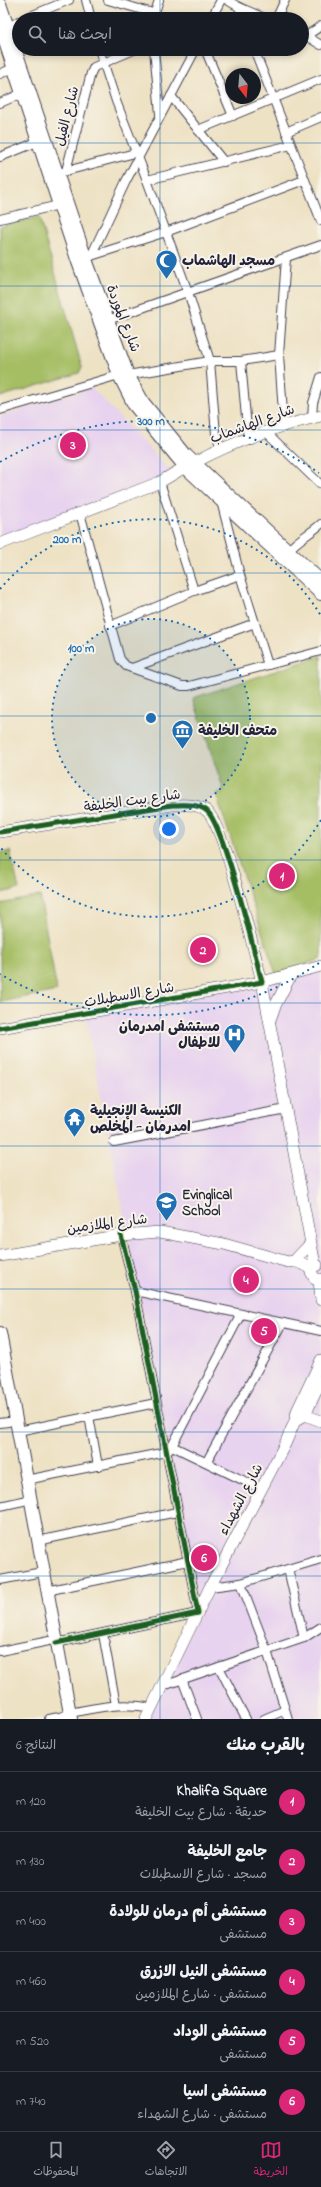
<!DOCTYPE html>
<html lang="ar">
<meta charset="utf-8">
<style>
:root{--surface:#171b24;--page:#242831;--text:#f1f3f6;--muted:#9ea1a6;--line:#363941;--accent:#db2777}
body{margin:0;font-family:"Indie Flower","Playpen Sans Arabic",sans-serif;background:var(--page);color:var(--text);direction:rtl}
.compass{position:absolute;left:225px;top:68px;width:36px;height:36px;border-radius:50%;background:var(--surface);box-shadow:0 2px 6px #0003;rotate:164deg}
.you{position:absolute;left:169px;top:829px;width:14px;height:14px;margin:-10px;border:3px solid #fff;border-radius:50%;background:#1a73e8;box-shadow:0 0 0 6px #1a73e833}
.badge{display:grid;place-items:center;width:26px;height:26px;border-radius:50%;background:var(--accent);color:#fff;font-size:13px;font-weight:700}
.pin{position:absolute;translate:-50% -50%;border:2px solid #fff;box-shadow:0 1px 4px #0006}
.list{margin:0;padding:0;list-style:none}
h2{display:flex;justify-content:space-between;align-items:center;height:52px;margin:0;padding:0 16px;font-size:17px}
h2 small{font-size:13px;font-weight:400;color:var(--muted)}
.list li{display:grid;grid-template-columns:26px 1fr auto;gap:12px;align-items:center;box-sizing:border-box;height:60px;padding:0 16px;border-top:1px solid var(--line)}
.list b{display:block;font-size:15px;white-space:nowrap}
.list p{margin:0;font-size:13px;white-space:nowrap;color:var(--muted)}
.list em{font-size:13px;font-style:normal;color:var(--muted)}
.icon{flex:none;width:22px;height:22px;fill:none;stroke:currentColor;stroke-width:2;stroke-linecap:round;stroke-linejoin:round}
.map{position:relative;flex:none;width:321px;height:1719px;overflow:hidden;direction:ltr}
.search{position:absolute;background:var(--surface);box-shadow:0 2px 6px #0003;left:12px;right:12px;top:12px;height:44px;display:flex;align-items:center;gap:10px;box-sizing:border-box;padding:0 14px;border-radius:22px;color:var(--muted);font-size:15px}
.sheet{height:412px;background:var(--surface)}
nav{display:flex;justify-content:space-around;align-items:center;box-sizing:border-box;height:56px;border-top:1px solid var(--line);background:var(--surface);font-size:11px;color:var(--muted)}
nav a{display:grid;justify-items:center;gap:2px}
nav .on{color:var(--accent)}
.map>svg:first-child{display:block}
.built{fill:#e7d2ef}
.green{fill:#a5be64;stroke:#647050}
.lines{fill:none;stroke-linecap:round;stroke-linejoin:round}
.street-casing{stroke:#413f50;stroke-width:10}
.secondary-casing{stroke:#413f50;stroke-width:12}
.primary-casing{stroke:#413f50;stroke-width:14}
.street{stroke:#fff;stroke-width:8}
.secondary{stroke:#fff;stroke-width:11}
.primary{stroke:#fff;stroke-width:12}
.cycleway-casing{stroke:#f7f3e8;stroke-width:8}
.cycleway{stroke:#1b5e20;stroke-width:5}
.grid{fill:none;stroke:#1f6fb2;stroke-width:1;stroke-opacity:0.55}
.ring{fill:none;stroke:#1f6fb2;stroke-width:2;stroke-dasharray:2 4}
.labels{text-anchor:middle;stroke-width:4;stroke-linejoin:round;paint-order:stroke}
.street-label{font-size:14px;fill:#22223b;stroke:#f7f3e8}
.poi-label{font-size:14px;font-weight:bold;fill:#22223b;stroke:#f7f3e8;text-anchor:start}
.centre{fill:#1f6fb2;stroke:#f7f3e8;stroke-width:2}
.ring-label{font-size:12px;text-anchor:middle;font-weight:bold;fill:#1f6fb2;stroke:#f7f3e8;stroke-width:4;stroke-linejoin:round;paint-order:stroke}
</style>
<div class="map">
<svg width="321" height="1719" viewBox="0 0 321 1719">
<rect width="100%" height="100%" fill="#f7f3e8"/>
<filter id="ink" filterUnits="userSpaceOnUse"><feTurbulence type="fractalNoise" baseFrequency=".025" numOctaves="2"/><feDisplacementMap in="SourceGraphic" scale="8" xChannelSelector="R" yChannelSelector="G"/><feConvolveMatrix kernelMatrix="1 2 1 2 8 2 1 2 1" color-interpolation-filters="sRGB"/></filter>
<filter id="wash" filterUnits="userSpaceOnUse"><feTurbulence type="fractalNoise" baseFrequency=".012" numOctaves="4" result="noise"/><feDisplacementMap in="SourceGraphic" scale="16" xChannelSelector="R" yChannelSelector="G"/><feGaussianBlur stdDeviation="0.9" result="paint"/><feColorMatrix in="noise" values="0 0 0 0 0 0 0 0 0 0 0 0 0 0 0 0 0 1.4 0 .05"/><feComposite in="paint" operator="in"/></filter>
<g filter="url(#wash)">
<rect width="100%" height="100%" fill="#eee2c5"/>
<!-- built -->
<g class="built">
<path d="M 92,388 L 172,473 L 0,542 L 0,416 Z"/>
<path d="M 321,964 L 321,1719 L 144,1719 L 200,1612 L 85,1013 Z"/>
</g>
<!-- green -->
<g class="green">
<path d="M 39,217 L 82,367 L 79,373 L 0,397 L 0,226 Z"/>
<path d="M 321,656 L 321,959 L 276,974 L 216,794 L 224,791 L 193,698 Z"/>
<path d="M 10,851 L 19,889 L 0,893 L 0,853 Z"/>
<path d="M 40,896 L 57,991 L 0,1002 L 0,904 Z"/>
</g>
</g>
<g filter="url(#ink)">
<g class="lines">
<defs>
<g id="street">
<path d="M 86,0 L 91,19"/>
<path d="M 108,0 L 153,13"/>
<path d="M 227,0 L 239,7 L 243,19"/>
<path d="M 239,7 L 267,19"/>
<path d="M 153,18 L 159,0"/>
<path d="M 23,19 L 69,0"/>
<path d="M 211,19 L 221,0"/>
<path d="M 276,19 L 285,0"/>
<path d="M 5,29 L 19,21"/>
<path d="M 302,34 L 306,36 L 321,26"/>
<path d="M 306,36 L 321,45"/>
<path d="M 99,49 L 116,101 L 147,180 L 291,145"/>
<path d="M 154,49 L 160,114"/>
<path d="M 205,49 L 233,116"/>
<path d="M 254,49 L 321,221"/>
<path d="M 0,74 L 13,68"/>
<path d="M 171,96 L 224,162"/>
<path d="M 0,103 L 25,92"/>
<path d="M 198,130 L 321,79"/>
<path d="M 286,132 L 321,117"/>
<path d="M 0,157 L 37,142"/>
<path d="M 66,171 L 135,153"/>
<path d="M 57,174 L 66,171 L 91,73 L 94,67 L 136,49"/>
<path d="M 147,180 L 188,292 L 210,361 L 216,434 L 221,450"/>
<path d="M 0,219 L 63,204"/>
<path d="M 91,256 L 126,181 L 196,49"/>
<path d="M 84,263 L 91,256 L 166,232 L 304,180"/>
<path d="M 108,320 L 321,245"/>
<path d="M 241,361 L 248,440"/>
<path d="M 0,410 L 119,375 L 128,375 L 210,361 L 241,361 L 279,355"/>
<path d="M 312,418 L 313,403 L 321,377"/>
<path d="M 284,427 L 279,355 L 286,258"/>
<path d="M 267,433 L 321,485"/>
<path d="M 160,482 L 194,591"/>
<path d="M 221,501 L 240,575 L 268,665"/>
<path d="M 80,513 L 120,659 L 126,666 L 182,686 L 189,686 L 321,651"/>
<path d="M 289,550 C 298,539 310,534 321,524"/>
<path d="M 110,626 L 194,591 L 240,575"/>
<path d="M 132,668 L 255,623"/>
<path d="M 114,1142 L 286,1109"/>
<path d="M 135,1291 L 321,1331"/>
<path d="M 89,1416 L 98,1466"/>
<path d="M 0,1423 L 8,1422"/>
<path d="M 18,1431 L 156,1403"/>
<path d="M 172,1446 L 241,1314"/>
<path d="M 207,1461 L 283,1323"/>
<path d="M 26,1480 L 166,1452 L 172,1446 L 261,1489"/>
<path d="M 0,1506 L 23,1501"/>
<path d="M 37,1541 L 177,1512"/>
<path d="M 288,1569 L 304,1638"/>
<path d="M 0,1580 L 37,1573"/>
<path d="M 241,1583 L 267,1651 L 288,1719"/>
<path d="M 210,1587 L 241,1583 L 321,1559"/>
<path d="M 46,1591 L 188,1561"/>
<path d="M 103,1634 L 116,1705"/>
<path d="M 56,1643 L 198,1613 L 135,1291 L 121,1235"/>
<path d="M 0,1651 L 49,1641"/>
<path d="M 219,1667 L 246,1719"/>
<path d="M 182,1679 L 197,1719"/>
<path d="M 163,1686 L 304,1638 L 321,1627"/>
<path d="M 70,1713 C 98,1707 124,1702 152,1708"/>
<path d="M 49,1719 L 64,1716"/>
<path d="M 264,1719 L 285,1710"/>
</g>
<g id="secondary">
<path d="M 194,463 C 233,442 278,426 321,416"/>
<path d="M 0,544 L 160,482 L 185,467"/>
<path d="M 0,832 L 172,805 C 183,805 197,803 207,811 C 225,828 254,951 262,982 L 0,1028"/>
<path d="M 270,1020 L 275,1006 L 291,975"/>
<path d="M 0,1256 L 121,1235 L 160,1232 L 224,1244 L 288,1262 L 294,1261 L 312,1268"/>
<path d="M 294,1261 L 310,1244"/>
<path d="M 315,1265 L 262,982 L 321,966"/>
<path d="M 317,1265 L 312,1268 L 311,1272 L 315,1279 L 321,1279"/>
<path d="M 319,1280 L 321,1300"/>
<path d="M 305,1415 L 321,1421"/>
<path d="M 295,1421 L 305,1415 L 321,1381"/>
<path d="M 146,1719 L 210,1587 L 285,1444 L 295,1421 L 297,1411 L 321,1360"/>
</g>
<g id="primary">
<path d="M 0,4 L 87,262 L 128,375 L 143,402 L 186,455 L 321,581"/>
<path d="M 0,27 L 78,262 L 119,375 L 134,405 L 185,467 L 321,594"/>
<path d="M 0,1333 L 71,1719"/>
</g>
</defs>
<!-- street casing -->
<use href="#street" class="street-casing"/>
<!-- secondary casing -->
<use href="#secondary" class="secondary-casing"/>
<!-- primary casing -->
<use href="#primary" class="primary-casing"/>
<!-- street -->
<use href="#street" class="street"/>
<!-- secondary -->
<use href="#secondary" class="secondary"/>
<!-- primary -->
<use href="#primary" class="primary"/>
<defs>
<g id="cycleway">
<path d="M 0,832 L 172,805 C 183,805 197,803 207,811 C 225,828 254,951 262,982 L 0,1028"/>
<path d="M 56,1643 L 198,1613 L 135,1291 L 121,1235"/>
</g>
</defs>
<!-- cycleway casing -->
<use href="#cycleway" class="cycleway-casing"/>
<!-- cycleway -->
<use href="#cycleway" class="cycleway"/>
</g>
</g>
<!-- grid -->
<path class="grid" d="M 160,0 L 160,19M 160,49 L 160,1719M 0,143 L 321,143M 0,286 L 321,286M 0,430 L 321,430M 0,573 L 321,573M 0,716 L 321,716M 0,860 L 321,860M 0,1003 L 321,1003M 0,1146 L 321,1146M 0,1289 L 321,1289M 0,1432 L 321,1432M 0,1576 L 321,1576"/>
<!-- distance rings -->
<circle cx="151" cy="718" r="99" fill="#1f6fb2" fill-opacity=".12"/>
<g class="ring">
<circle cx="151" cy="718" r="99"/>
<path d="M321 820A198 198 0 0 1 0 847M0 589A198 198 0 0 1 321 616"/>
<path d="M319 963A297 297 0 0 1 0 974M0 462A297 297 0 0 1 319 473"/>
</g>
<!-- icons -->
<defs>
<symbol id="mosque-pin" viewBox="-11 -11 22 30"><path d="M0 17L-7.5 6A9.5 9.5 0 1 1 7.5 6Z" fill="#1f6fb2" stroke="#f7f3e8"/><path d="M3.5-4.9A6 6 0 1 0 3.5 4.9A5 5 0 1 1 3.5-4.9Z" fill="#fff"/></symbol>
<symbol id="museum-pin" viewBox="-11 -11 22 30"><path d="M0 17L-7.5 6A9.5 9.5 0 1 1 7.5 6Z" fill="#1f6fb2" stroke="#f7f3e8"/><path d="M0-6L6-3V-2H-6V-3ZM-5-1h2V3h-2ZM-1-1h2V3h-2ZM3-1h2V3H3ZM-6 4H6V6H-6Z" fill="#fff"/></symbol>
<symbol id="hospital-pin" viewBox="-11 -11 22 30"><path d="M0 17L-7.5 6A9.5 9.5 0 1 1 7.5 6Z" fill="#1f6fb2" stroke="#f7f3e8"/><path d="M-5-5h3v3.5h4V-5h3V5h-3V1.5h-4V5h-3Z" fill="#fff"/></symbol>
<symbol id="temple-pin" viewBox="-11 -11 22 30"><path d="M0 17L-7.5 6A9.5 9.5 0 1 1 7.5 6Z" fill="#1f6fb2" stroke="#f7f3e8"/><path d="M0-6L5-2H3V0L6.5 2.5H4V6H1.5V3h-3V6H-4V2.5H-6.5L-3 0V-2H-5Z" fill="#fff"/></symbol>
<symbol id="university-pin" viewBox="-11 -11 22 30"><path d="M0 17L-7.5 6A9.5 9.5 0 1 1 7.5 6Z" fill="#1f6fb2" stroke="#f7f3e8"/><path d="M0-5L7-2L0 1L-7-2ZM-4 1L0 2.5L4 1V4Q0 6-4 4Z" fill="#fff"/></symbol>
</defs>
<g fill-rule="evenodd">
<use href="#mosque-pin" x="154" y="248" width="25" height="34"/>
<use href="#museum-pin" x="170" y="718" width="25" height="34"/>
<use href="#hospital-pin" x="222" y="1022" width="25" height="34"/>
<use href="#temple-pin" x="62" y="1106" width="25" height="34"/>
<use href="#university-pin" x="154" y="1190" width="25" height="34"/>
</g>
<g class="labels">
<!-- street labels -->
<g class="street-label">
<text transform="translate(66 116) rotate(-76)" y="5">شارع الفيل</text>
<text transform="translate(124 318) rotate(69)" y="5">شارع الموردة</text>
<text transform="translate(252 423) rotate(-20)" y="5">شارع الهاشماب</text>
<text transform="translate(132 800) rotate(-8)" y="5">شارع بيت الخليفة</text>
<text transform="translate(129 994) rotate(-10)" y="5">شارع الاسطبلات</text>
<text transform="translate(107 1223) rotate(-7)" y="5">شارع الملازمين</text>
<text transform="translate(240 1499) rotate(-62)" y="5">شارع الشهداء</text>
</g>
<!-- poi labels -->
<g class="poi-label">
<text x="182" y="265">مسجد الهاشماب</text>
<text x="198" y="735">متحف الخليفة</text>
<text x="220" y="1031" text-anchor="end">مستشفى امدرمان<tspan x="220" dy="16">للاطفال</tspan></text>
<text x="90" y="1115">الكنيسة الإنجيلية<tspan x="90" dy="16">امدرمان - المخلص</tspan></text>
<text x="182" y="1199">Evinglical<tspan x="182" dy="16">School</tspan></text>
</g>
</g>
<circle cx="151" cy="718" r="6" class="centre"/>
<g class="ring-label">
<text x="151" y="425">300 m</text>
<text x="67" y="543">200 m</text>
<text x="81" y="652">100 m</text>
</g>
</svg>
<svg class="compass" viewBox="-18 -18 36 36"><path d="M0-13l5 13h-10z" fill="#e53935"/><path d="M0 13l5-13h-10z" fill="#9ea1a6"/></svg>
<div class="you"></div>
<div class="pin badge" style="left:282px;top:876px">1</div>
<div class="pin badge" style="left:203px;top:950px">2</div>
<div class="pin badge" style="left:73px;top:445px">3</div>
<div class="pin badge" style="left:246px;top:1280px">4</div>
<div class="pin badge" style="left:264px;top:1331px">5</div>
<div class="pin badge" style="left:204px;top:1558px">6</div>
<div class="search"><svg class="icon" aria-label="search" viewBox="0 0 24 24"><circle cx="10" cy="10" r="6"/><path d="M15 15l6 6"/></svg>ابحث هنا</div>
</div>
<section class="sheet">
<h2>بالقرب منك<small>النتائج: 6</small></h2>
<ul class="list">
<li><span class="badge">1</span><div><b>Khalifa Square</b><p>حديقة · شارع بيت الخليفة</p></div><em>120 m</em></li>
<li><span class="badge">2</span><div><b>جامع الخليفة</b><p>مسجد · شارع الاسطبلات</p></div><em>130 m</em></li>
<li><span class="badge">3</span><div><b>مستشفى أم درمان للولادة</b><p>مستشفى</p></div><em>400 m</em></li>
<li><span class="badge">4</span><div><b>مستشفى النيل الازرق</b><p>مستشفى · شارع الملازمين</p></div><em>460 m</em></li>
<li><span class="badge">5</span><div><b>مستشفى الوداد</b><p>مستشفى</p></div><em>520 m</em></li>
<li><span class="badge">6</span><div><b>مستشفى اسيا</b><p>مستشفى · شارع الشهداء</p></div><em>740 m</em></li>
</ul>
</section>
<nav>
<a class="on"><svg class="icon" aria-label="map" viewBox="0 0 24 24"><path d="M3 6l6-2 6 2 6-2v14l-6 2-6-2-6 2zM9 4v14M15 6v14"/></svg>الخريطة</a>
<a><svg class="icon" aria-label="directions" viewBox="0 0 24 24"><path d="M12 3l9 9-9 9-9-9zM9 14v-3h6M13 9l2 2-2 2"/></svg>الاتجاهات</a>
<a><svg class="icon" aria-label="saved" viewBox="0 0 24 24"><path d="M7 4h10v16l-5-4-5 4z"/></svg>المحفوظات</a>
</nav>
